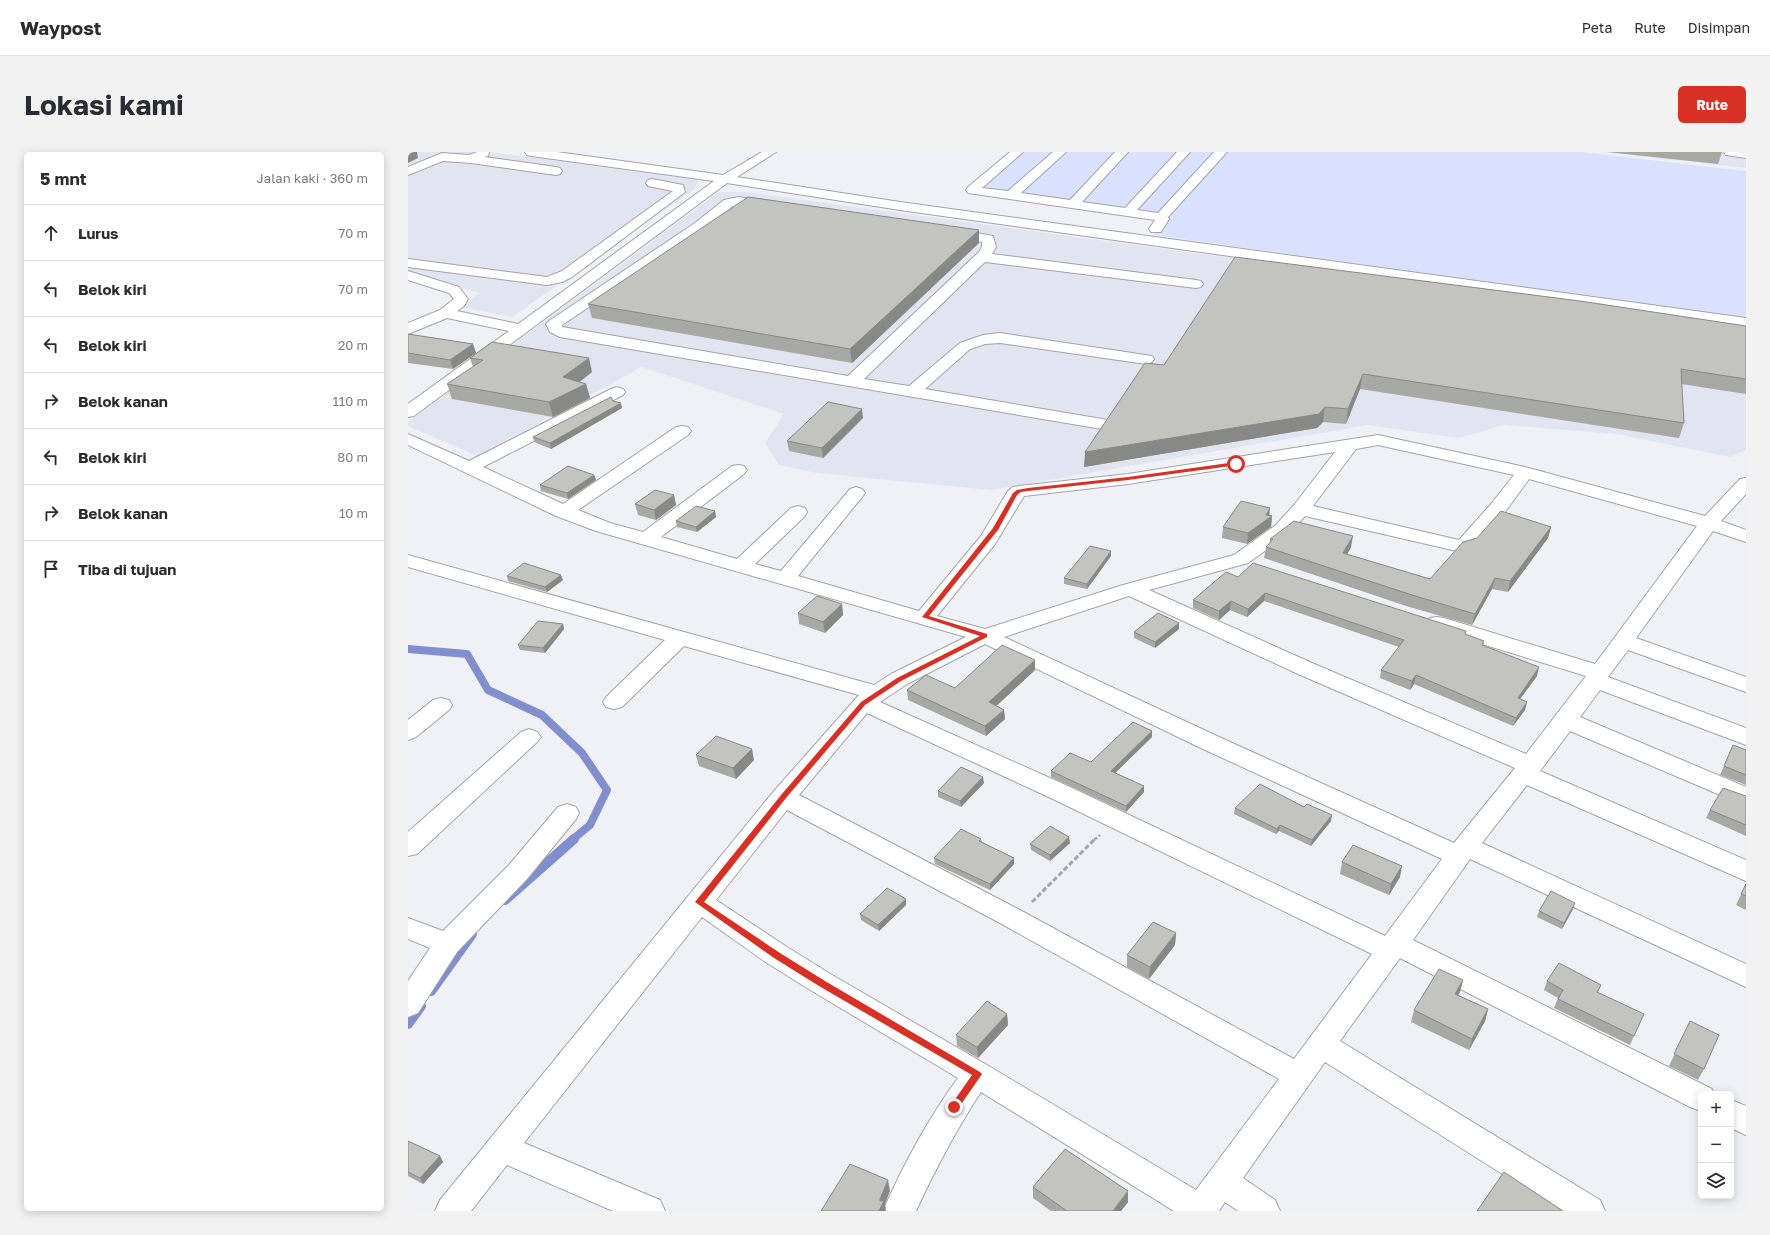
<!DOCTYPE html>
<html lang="id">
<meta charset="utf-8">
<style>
:root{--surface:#fff;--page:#f2f2f3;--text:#2b2b33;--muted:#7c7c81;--line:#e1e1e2;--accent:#d93025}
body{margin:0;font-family:"Golos Text",sans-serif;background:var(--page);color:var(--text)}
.controls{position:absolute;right:12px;bottom:12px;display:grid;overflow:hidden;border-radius:6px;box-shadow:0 2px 10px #0003}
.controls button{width:36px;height:36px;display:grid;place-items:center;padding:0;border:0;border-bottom:1px solid var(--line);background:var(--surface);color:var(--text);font:20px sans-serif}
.stop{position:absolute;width:12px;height:12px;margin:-9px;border:3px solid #d93025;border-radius:50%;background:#fff}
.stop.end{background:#d93025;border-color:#fff;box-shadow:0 1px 4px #0008}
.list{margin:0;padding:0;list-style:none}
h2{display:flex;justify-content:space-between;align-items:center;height:52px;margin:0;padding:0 16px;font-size:17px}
h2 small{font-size:13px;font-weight:400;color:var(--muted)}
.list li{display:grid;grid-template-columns:26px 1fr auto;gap:12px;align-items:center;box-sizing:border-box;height:56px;padding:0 16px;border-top:1px solid var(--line)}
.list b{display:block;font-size:15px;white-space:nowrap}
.list em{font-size:13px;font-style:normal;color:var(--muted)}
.icon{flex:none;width:22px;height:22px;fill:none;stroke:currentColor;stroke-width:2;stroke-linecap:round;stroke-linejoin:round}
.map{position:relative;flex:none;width:1338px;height:1059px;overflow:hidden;border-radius:6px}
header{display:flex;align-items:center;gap:24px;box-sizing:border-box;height:56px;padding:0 20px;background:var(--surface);border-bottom:1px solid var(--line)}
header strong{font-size:19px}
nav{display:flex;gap:22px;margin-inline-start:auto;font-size:14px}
.intro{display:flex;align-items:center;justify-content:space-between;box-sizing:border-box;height:96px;padding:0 24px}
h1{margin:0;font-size:28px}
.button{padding:10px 18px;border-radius:6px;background:var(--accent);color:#fff;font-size:14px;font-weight:700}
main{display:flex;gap:24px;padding:0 24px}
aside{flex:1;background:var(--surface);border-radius:6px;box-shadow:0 2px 10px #0003}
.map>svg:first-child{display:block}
.built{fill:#e2e5f1}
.green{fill:#dae1fe}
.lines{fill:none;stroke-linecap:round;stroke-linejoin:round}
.stream-far1{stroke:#828fcf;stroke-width:8}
.stream{stroke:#828fcf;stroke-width:10}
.minor-casing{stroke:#a2a3a7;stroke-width:2}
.path-far1{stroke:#a6a7ab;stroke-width:2.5;stroke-dasharray:4 2;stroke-linecap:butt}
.path{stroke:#a6a7ab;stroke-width:3;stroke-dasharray:5 2.5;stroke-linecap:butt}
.minor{fill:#fff;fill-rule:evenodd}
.wall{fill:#a8a9a5}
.shaded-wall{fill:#888986}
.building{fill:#c3c4c0;stroke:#888986}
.route{fill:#d93025}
</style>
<header>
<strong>Waypost</strong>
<nav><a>Peta</a><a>Rute</a><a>Disimpan</a></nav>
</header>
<div class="intro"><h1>Lokasi kami</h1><a class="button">Rute</a></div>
<main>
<aside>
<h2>5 mnt<small>Jalan kaki · 360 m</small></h2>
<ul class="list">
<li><svg class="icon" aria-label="ahead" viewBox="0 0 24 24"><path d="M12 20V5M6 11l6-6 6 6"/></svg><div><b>Lurus</b></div><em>70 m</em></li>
<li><svg class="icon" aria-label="left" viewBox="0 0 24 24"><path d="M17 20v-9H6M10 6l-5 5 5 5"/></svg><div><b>Belok kiri</b></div><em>70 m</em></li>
<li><svg class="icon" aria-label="left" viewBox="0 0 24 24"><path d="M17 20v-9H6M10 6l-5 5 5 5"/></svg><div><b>Belok kiri</b></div><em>20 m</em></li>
<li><svg class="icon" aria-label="right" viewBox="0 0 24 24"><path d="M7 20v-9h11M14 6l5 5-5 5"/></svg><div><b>Belok kanan</b></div><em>110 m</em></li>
<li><svg class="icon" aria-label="left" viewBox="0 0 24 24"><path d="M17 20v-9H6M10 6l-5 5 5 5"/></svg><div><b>Belok kiri</b></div><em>80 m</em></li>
<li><svg class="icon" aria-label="right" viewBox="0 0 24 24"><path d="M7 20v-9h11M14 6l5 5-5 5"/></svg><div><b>Belok kanan</b></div><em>10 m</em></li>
<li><svg class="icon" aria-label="arrive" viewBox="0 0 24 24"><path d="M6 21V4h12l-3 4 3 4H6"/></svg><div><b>Tiba di tujuan</b></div></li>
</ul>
</aside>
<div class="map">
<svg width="1338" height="1059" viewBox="0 0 1338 1059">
<rect width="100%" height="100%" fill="#f0f1f6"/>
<!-- built -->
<g class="built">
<path d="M 0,0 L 81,0 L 290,28 L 287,37 L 104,165 L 53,155 L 72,141 L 0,121 Z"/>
<path d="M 1193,0 L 1338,0 L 1338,16 Z"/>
<path d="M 311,40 L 337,40 L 1338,176 L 1338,298 L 1322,305 L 1209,282 L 1096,273 L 1050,286 L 960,273 L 583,338 L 409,321 L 371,313 L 357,291 L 376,262 L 234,215 L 70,304 L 0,274 L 0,270 Z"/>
</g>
<!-- green -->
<path class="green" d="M 607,0 L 1173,0 L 1338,19 L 1338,166 L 745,83 L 761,65 L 720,60 L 560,36 Z"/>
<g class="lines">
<!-- stream-far1 -->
<path class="stream-far1" d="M 0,497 L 59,502 L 80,538 L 134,563 L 174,601 L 199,638 L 182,673 L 164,688"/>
<!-- stream -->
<g class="stream">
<path d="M 97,748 L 166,687"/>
<path d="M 23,839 L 64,782"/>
<path d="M 0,872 L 13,854"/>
</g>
<defs>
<g id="minor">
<path d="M 69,0 L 81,0 L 80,4 L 76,5 L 148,15 L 152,16 L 154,19 L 152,22 L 148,23 L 63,11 L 35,9 L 0,23 L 0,15 L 34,1 L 61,3 Z"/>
<path d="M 117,0 L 149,0 L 315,23 L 354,0 L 368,0 L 329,25 L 492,50 L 1338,166 L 1338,176 L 492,58 L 319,31 L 6,264 L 0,265 L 0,252 L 101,179 L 39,166 L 0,182 L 0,171 L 32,158 L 46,147 L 41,141 L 0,128 L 0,119 L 51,135 L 60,147 L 56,154 L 49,159 L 110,172 L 306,29 L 123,4 L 119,3 Z"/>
<path d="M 602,0 L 615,0 L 574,36 L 600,39 L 645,0 L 658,0 L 613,41 L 662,48 L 707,0 L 720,0 L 674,50 L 717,56 L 769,0 L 782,0 L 729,58 L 750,61 L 806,0 L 819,0 L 760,65 L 761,67 L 753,80 L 743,80 L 741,77 L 747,68 L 560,41 L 558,38 L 560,35 Z"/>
<path d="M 1316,0 L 1338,0 L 1338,6 L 1318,3 Z"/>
<path d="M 244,27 L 275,33 L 277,40 L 164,125 L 154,130 L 139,133 L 0,115 L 0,107 L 139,125 L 154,119 L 265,39 L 240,34 L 238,31 L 240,28 Z"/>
<path d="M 331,45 L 363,50 L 368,51 L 369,54 L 368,57 L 363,58 L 331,53 L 325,54 L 297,77 L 154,173 L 154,175 L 440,224 L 571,100 L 574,95 L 574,90 L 536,83 L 534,80 L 536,77 L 541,76 L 585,84 L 588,95 L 584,102 L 788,128 L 793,129 L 795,132 L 793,135 L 788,136 L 577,110 L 456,227 L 501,234 L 552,191 L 575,183 L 592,181 L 744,204 L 746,207 L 744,210 L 738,212 L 592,191 L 577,192 L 562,197 L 517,237 L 700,268 L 703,272 L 700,276 L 694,277 L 152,185 L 142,180 L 138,172 L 141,169 L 287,71 L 316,48 Z"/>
<path d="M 209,235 L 215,237 L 217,240 L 215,243 L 75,315 L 155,352 L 268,275 L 274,274 L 280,275 L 283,279 L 280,283 L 170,358 L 202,371 L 235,380 L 324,314 L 330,313 L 336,314 L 339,318 L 336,322 L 253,385 L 329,407 L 383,356 L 390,354 L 397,356 L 399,360 L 397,364 L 347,412 L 373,419 L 442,337 L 448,335 L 454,337 L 457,341 L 454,345 L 390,424 L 511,459 L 573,384 L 600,339 L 605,335 L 611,334 L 720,322 L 970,283 L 1117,315 L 1297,364 L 1332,327 L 1338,326 L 1338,342 L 1313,369 L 1338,378 L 1338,390 L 1305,379 L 1228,486 L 1338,525 L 1338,540 L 1220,498 L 1200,525 L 1338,576 L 1338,593 L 1192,538 L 1172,565 L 1338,635 L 1338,654 L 1162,579 L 1132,619 L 1338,708 L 1338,729 L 1119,633 L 1074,691 L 1338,812 L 1338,835 L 1062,707 L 1005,788 L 1304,937 L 1306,942 L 1293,942 L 1293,959 L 1282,955 L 992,806 L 932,889 L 1192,1048 L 1197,1059 L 1153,1059 L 917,910 L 835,1026 L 867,1048 L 872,1059 L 830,1059 L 817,1050 L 811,1059 L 766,1059 L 573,940 C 548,978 527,1018 508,1059 L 475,1059 C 495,1013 520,967 550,926 L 404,839 L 359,811 L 294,765 L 116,991 L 252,1048 L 257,1059 L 205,1059 L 99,1013 L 63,1059 L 27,1059 L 32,1048 L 366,639 L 451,543 L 276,494 L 214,555 L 206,557 L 198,555 L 195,550 L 198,545 L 257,488 L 0,415 L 0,403 L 466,533 L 483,522 L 558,485 L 188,379 L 148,364 L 0,293 L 0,282 L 61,309 L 203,237 ZM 970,293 L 1106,323 L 1083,352 L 1051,388 L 905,354 L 948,297 ZM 927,300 L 886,353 L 868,373 L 826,403 L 715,433 L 577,477 L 529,464 L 587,392 L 616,344 L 720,332 ZM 1121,327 L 1289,374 L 1187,512 L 1036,466 L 1029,465 L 1022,466 L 1019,471 L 1022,476 L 1178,524 L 1118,602 L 904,511 L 741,438 L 840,411 L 882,381 L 897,364 L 1053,400 L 1065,396 L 1097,360 ZM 721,444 L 888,521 L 1107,616 L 1046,691 L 811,585 L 596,485 ZM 577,492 L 795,597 L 1034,707 L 977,784 L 662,635 L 472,550 L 499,532 ZM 459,561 L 645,647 L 964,802 L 886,907 L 610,757 L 391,643 ZM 379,658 L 592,771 L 871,927 L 788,1038 L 579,913 L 424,823 L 379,795 L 308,748 Z"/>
<path d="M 33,546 L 41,548 L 44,553 L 41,558 L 8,585 L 0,588 L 0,568 L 25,548 Z"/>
<path d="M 121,577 L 129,580 L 133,585 L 129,590 L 9,702 L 0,704 L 0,680 L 113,580 Z"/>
<path d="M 159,652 L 168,655 L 171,661 L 168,667 L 119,727 L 49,800 L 10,861 L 0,865 L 0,829 L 22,796 L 0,787 L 0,766 L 35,779 L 101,713 L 150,655 Z"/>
<path d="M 1323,948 L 1338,954 L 1338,983 L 1323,976 Z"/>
</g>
</defs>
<!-- minor casing -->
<use href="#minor" class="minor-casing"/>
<!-- path-far1 -->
<path class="path-far1" d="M 686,688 L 692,683"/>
<!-- path -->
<path class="path" d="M 624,750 L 687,687"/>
<!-- minor -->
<use href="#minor" class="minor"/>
</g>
<!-- wall -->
<g class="wall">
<path d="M 1199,0 L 1314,0 L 1310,12 Z"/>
<path d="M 571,91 L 444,211 L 184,166 L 180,152 Z"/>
<path d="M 1338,174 L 1338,242 L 1273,232 L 1276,271 L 1271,286 L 952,237 L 938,272 L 915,270 L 909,276 L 676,315 L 756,213 Z"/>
<path d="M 0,182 L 65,192 L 68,201 L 45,217 L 0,211 Z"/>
<path d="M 62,206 L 184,220 L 172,230 L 178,232 L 182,246 L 145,265 L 44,247 L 39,232 L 65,215 Z"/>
<path d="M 205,249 L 214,256 L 143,297 L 126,290 L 125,285 Z"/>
<path d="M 455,266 L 415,306 L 381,299 L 379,289 Z"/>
<path d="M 186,323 L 188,328 L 160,347 L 133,339 L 132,333 Z"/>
<path d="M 266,343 L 268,353 L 248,368 L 230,363 L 227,352 Z"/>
<path d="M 307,359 L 308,365 L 289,380 L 269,375 L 268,369 Z"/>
<path d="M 861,363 L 864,364 L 863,375 L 839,392 L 814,386 L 815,375 Z"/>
<path d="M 1143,375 L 1140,386 L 1100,440 L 1084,437 L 1064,473 L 998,454 L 856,406 L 858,395 L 862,391 L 862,387 L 943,395 L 939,403 L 1022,427 Z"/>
<path d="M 703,399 L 703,404 L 679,437 L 656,432 L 656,426 Z"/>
<path d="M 99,424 L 155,428 L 139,440 L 100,429 Z"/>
<path d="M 830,425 L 1057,482 L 1076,489 L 1075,494 L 1129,524 L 1112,547 L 1119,550 L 1117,558 L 1105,574 L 1006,532 L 1002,538 L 972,526 L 973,518 L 991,495 L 856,449 L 839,465 L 822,458 L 811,468 L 785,456 L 785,448 Z"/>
<path d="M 434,452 L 435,463 L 417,481 L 391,472 L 390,461 Z"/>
<path d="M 771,471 L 771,477 L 747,496 L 726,486 L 726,480 Z"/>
<path d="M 155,472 L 156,477 L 137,501 L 112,498 L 110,493 Z"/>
<path d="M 627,518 L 588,554 L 596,558 L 597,567 L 578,584 L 500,548 L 499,538 L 547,536 Z"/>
<path d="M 744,585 L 707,621 L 736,634 L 736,640 L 718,660 L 643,625 L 643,619 L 683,610 Z"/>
<path d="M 1325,593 L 1338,598 L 1338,633 L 1312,623 Z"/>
<path d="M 288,603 L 346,608 L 328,627 L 291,614 Z"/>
<path d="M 576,631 L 553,655 L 530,645 L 530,639 Z"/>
<path d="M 1338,644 L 1338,684 L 1298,666 L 1302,658 Z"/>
<path d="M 896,655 L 923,669 L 903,694 L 871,679 L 868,682 L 826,662 L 827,656 Z"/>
<path d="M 573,687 L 574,690 L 606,706 L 606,712 L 582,738 L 527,712 L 526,706 Z"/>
<path d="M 662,691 L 642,709 L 623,698 L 622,692 Z"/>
<path d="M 934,710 L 992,725 L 981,743 L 932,722 Z"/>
<path d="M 1338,732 L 1338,758 L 1328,753 Z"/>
<path d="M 498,753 L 471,779 L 453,768 L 452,762 Z"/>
<path d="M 1165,757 L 1154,777 L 1129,765 L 1131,759 Z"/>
<path d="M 768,781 L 767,793 L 741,827 L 719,815 L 719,803 Z"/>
<path d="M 1055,828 L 1052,840 L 1050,843 L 1080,857 L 1077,869 L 1061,898 L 1003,870 L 1006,858 Z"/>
<path d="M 1139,829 L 1193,833 L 1190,841 L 1236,862 L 1222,893 L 1146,856 L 1150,846 L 1136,838 Z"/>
<path d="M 599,862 L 600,873 L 570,906 L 549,894 L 548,883 Z"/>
<path d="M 1282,869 L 1296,917 L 1290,928 L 1261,914 Z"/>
<path d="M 0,989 L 32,1004 L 35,1010 L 15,1032 L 0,1024 Z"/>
<path d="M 625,1035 L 720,1050 L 713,1059 L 643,1059 L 625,1046 Z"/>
</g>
<!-- shaded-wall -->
<g class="shaded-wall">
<path d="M 0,0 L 9,0 L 10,6 L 0,11 Z"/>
<path d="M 571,78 L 571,91 L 444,211 L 442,197 Z"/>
<path d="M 65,192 L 68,201 L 45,217 L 42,208 Z"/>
<path d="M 181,206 L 184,220 L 159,239 L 155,225 Z"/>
<path d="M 955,222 L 952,237 L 938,272 L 940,257 Z"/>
<path d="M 178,232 L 182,246 L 145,265 L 141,250 Z"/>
<path d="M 213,251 L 214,256 L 143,297 L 142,291 Z"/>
<path d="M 917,255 L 915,270 L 909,276 L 676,315 L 677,300 Z"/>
<path d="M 454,257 L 455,266 L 415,306 L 414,296 Z"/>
<path d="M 186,323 L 188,328 L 160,347 L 159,341 Z"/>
<path d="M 266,343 L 268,353 L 248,368 L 246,358 Z"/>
<path d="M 862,356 L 861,367 L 864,364 L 863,375 L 839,392 L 840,381 L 858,363 Z"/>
<path d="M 307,359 L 308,365 L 289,380 L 288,375 Z"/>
<path d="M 1143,375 L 1140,386 L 1100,440 L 1102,429 Z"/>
<path d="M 945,384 L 943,395 L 933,413 L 935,401 Z"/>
<path d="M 703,399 L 703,404 L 679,437 L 679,432 Z"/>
<path d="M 153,423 L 155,428 L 139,440 L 137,435 Z"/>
<path d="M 1087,426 L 1084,437 L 1064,473 L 1067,462 Z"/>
<path d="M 857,441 L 856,449 L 839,465 L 840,457 Z"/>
<path d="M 823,449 L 822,458 L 811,468 L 811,459 Z"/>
<path d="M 434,452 L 435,463 L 417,481 L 415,470 Z"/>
<path d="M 771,471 L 771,477 L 747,496 L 747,490 Z"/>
<path d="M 155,472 L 156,477 L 137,501 L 135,496 Z"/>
<path d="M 627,508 L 627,518 L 582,560 L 581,550 Z"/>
<path d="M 1131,515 L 1129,524 L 1107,554 L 1110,546 Z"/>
<path d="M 1008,523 L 1006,532 L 1002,538 L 1004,529 Z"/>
<path d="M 1119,550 L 1117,558 L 1105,574 L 1108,566 Z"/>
<path d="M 596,558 L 597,567 L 578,584 L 577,574 Z"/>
<path d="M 744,579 L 744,585 L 703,625 L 703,619 Z"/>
<path d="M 344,597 L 346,608 L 328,627 L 325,616 Z"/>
<path d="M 575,625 L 576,631 L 553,655 L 552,649 Z"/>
<path d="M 736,634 L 736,640 L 718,660 L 718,654 Z"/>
<path d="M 924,663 L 923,669 L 903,694 L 904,688 Z"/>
<path d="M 872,673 L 871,679 L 868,682 L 869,677 Z"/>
<path d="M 661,685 L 662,691 L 642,709 L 642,703 Z"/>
<path d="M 606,706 L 606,712 L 582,738 L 582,732 Z"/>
<path d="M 994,714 L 992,725 L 981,743 L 983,732 Z"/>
<path d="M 498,747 L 498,753 L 471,779 L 470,773 Z"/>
<path d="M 1167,751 L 1165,757 L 1154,777 L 1156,771 Z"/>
<path d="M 768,781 L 767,793 L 741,827 L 742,815 Z"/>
<path d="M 1055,828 L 1052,840 L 1044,853 L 1047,842 Z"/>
<path d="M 1080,857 L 1077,869 L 1061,898 L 1064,887 Z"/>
<path d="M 599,862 L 600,873 L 570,906 L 569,895 Z"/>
<path d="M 32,1004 L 35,1010 L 15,1032 L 12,1026 Z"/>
<path d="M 480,1028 L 482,1039 L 477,1052 L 478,1059 L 471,1059 L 472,1047 Z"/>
<path d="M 720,1039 L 720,1050 L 713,1059 L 705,1059 Z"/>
</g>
<!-- building -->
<g class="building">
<path d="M 340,45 L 571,78 L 442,197 L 180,152 Z"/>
<path d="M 827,105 L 1172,149 L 1338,174 L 1338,227 L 1273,217 L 1276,271 L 955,222 L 940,257 L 917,255 L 911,262 L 677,300 L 737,211 L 756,213 Z"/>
<path d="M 0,182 L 65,192 L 42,208 L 0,201 Z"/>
<path d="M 84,190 L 181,206 L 155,225 L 178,232 L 141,250 L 39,232 L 75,208 L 62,206 Z"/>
<path d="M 203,245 L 205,249 L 213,251 L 142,291 L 125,285 Z"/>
<path d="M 420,250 L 454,257 L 414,296 L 379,289 Z"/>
<path d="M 160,314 L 186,323 L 159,341 L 132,333 Z"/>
<path d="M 247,338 L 266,343 L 246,358 L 227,352 Z"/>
<path d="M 833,349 L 862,356 L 858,363 L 864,364 L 840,381 L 815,375 Z"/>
<path d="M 288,354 L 307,359 L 288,375 L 268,369 Z"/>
<path d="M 1093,359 L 1143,375 L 1102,429 L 1087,426 L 1067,462 L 1001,442 L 858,395 L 865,387 L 862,387 L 886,369 L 945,384 L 935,401 L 1022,427 L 1055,390 L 1069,386 Z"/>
<path d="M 682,394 L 703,399 L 679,432 L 656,426 Z"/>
<path d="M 116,411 L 153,423 L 137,435 L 99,424 Z"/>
<path d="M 845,411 L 1058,479 L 1057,482 L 1076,489 L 1074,493 L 1131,515 L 1110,546 L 1119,550 L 1108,566 L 1008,523 L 1004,529 L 973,518 L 996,488 L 857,441 L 840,457 L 823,449 L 811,459 L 785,448 L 818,420 L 830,425 Z"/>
<path d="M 409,444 L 434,452 L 415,470 L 390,461 Z"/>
<path d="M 750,461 L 771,471 L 747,490 L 726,480 Z"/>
<path d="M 130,469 L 155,472 L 135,496 L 110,493 Z"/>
<path d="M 594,493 L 627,508 L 581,550 L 596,558 L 577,574 L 499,538 L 518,523 L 547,536 Z"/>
<path d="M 725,570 L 744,579 L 703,619 L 736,634 L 718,654 L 643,619 L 662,601 L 683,610 Z"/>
<path d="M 308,584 L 344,597 L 325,616 L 288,603 Z"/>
<path d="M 1325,593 L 1338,598 L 1338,623 L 1316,614 Z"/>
<path d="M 553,615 L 575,625 L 552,649 L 530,639 Z"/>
<path d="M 852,632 L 896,655 L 899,652 L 924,663 L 904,688 L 872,673 L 869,677 L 827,656 Z"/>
<path d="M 1315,636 L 1338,644 L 1338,673 L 1302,658 Z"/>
<path d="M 642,674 L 661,685 L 642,703 L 622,692 Z"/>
<path d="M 553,677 L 573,687 L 571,689 L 606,706 L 582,732 L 526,706 Z"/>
<path d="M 945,693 L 994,714 L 983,732 L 934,710 Z"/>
<path d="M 1338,732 L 1338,744 L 1333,742 Z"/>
<path d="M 479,736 L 498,747 L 470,773 L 452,762 Z"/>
<path d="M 1143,739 L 1167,751 L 1156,771 L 1131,759 Z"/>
<path d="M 745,770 L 768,781 L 742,815 L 719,803 Z"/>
<path d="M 1151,811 L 1193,833 L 1189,840 L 1236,862 L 1226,884 L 1150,847 L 1155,838 L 1139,829 Z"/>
<path d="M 1031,817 L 1055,828 L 1047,842 L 1080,857 L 1064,887 L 1006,858 Z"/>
<path d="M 579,849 L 599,862 L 569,895 L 548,883 Z"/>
<path d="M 1282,869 L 1311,883 L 1296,917 L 1266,902 Z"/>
<path d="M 0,989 L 32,1004 L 12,1026 L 0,1020 Z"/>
<path d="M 657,997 L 720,1039 L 705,1059 L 659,1059 L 625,1035 Z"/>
<path d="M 442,1012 L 480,1028 L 472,1047 L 472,1049 L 476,1049 L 471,1059 L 413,1059 Z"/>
<path d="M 1096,1020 L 1155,1059 L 1069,1059 Z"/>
</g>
<!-- route -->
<path class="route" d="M 828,310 L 830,310 L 830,313 L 720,328 L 620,339 L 613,340 L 609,343 L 590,378 L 521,464 L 579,482 L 579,485 L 493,529 L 457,553 L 378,646 L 296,750 L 372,801 L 417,829 L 572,920 L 574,922 L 572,925 L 549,958 L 543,958 L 541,955 L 543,953 L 564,923 L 411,834 L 366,806 L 287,750 L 373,643 L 453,550 L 489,526 L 572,484 L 514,465 L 585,376 L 605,341 L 609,338 L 620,336 L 720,325 Z"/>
</svg>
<div class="controls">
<button>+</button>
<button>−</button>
<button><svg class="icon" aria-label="layers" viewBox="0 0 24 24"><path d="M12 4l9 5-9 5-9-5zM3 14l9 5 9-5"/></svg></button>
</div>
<div class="stop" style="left:828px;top:312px"></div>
<div class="stop end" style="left:546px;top:955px"></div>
</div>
</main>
